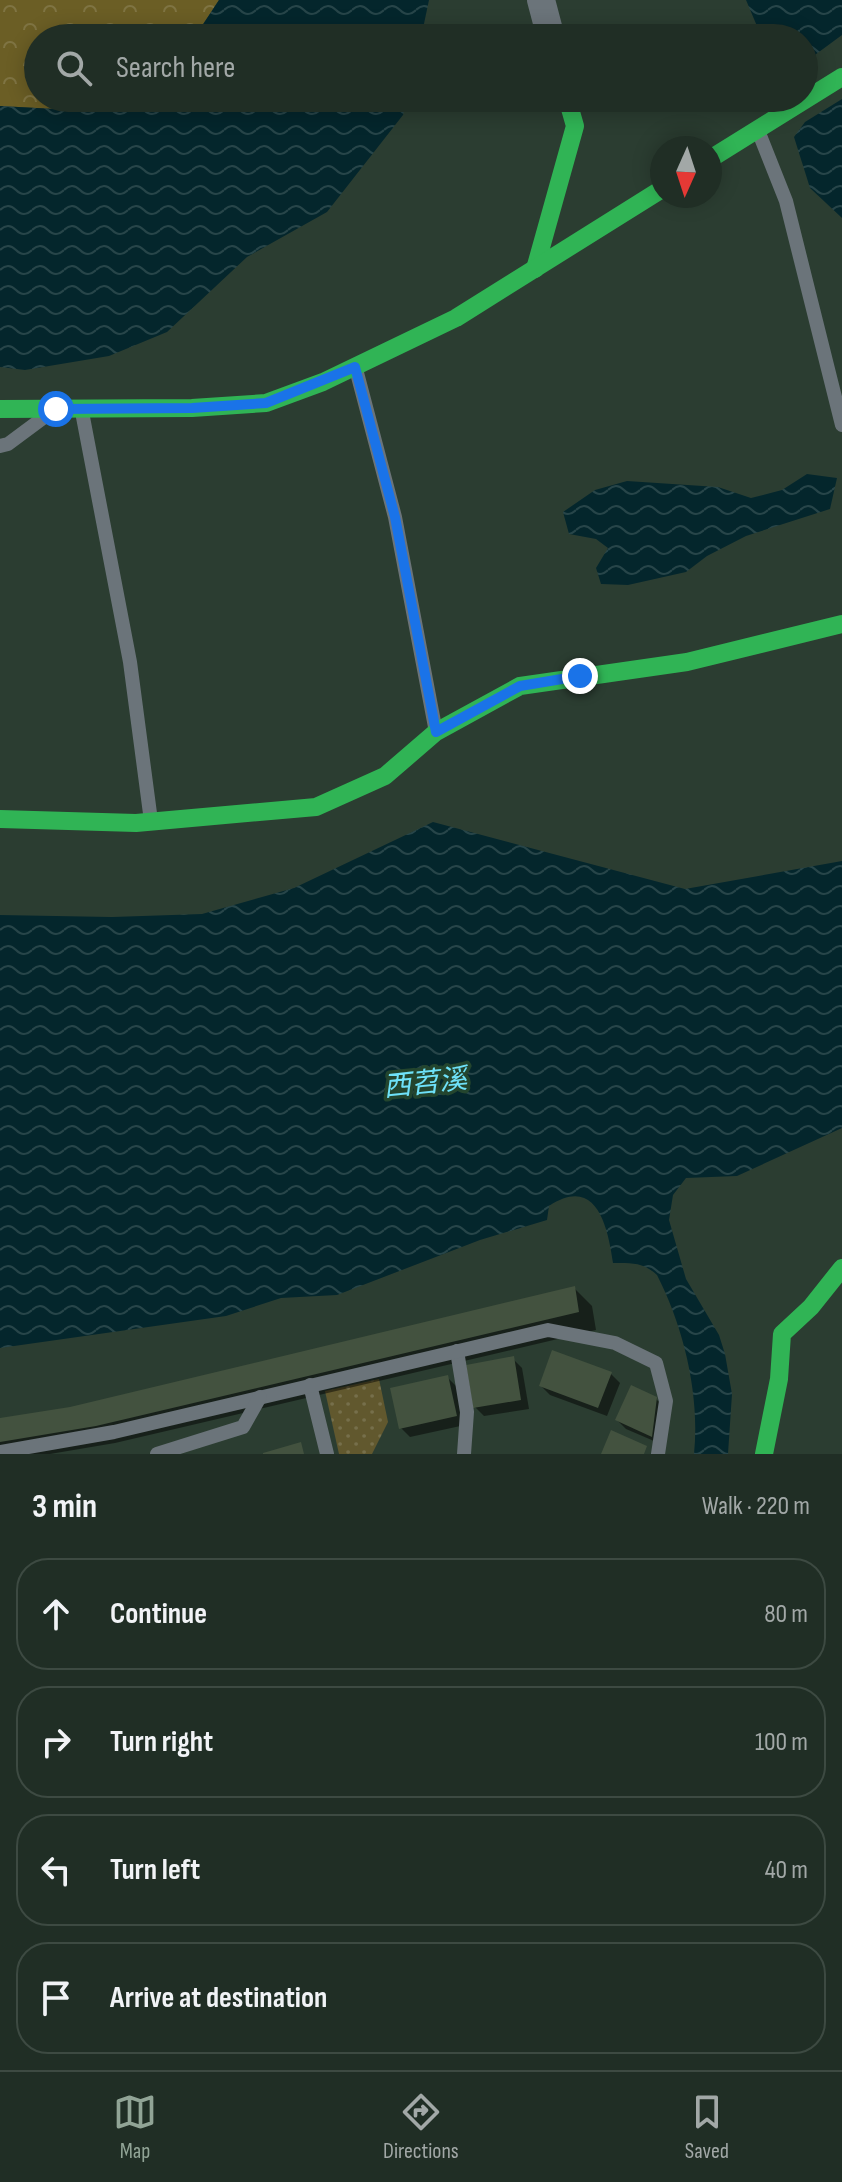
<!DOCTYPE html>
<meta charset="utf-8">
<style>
:root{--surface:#202e25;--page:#28362d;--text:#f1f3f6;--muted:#a2a8a7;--line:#3d4a42;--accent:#91a496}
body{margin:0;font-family:"Sofia Sans Condensed","Noto Sans SC",sans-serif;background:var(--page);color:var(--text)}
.compass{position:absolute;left:650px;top:136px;width:72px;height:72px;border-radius:50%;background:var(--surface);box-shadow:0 4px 20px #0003;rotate:183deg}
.stop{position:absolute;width:24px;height:24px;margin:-18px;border:6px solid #1a73e8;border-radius:50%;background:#fff}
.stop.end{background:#1a73e8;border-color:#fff;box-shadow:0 2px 8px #0008}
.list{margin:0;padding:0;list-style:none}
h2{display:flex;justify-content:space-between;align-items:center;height:104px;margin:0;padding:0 32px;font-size:34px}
h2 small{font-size:26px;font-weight:400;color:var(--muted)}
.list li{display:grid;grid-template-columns:52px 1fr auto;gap:24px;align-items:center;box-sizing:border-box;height:112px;margin:0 16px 16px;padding:0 16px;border:2px solid var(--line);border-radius:32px}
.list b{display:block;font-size:30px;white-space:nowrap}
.list em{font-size:26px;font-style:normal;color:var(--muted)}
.icon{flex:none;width:44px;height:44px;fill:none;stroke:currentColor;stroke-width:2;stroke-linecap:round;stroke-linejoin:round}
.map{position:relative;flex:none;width:842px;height:1454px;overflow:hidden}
.search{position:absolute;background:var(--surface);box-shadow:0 4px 20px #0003;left:24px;right:24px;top:24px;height:88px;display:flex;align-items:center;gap:20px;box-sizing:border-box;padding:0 28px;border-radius:44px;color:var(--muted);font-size:30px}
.sheet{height:616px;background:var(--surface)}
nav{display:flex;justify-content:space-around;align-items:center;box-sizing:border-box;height:112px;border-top:2px solid var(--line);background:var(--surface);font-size:22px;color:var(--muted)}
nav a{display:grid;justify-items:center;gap:4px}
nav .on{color:var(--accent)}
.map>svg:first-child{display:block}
.grass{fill:url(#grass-dots)}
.forest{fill:url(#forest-crowns)}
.water{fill:url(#water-waves)}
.shadow{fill:#0007}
.building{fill:#43523f}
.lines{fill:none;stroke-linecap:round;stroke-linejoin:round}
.lane{stroke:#6b747a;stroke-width:14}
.street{stroke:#6b747a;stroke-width:28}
.fast{stroke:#30b455;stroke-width:18}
.route{stroke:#1a73e8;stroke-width:10}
.labels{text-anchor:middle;stroke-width:7;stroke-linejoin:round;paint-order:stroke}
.water-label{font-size:28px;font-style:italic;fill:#6ee1f8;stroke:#23452e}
</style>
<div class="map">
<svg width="842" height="1454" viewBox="0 0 842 1454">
<defs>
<pattern id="grass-dots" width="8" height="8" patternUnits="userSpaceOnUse" patternTransform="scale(2)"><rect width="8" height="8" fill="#61582e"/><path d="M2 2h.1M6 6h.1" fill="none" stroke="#766f4b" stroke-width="1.8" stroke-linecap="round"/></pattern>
<pattern id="forest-crowns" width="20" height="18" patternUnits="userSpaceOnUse" patternTransform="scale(2)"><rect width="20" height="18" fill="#6b5e25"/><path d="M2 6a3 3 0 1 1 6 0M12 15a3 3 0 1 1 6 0" fill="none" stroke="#7f7443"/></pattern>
<pattern id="water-waves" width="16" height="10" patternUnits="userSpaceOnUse" patternTransform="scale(2)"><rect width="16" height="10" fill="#04262c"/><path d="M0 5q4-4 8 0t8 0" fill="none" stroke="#274549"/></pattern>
</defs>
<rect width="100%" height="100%" fill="#2b3d31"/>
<!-- grass -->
<path class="grass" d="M 379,1379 L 388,1422 L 372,1454 L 339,1454 L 325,1391 Z"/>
<!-- forest -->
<path class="forest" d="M 0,0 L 219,0 L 194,38 L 38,38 L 38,98 L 101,98 L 55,109 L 0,106 Z"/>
<!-- water -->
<g class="water">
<path d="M 219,0 L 429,0 L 421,38 L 194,38 Z"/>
<path d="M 746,0 L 842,0 L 842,35 L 804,63 L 804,38 L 762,38 Z"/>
<path d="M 101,98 L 407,98 L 403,115 L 327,212 L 247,257 L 167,332 L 109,356 L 25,370 L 0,367 L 0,106 L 55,109 Z"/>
<path d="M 842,99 L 842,218 L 810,188 L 794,137 L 805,122 Z"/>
<path d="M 807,474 L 837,478 L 830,509 L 746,536 L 707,556 L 686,572 L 628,585 L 601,584 L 596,568 L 608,548 L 596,539 L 569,534 L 563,512 L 595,490 L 627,481 L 718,487 L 751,498 L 782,490 Z"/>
<path d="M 433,822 L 685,889 L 842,861 L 842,1128 L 737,1176 L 686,1178 L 673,1195 L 669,1220 L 686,1279 L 719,1335 L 725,1354 L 732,1394 L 728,1454 L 694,1454 C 700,1395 684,1328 657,1275 C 643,1262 631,1263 613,1263 C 608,1228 597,1174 549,1206 L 547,1220 L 480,1240 L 337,1295 L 281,1298 L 226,1316 L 0,1348 L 0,915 L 112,917 L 202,914 L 294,888 Z"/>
</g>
<!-- shadow -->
<g class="shadow">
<path d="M 574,1288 L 592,1306 L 596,1330 L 115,1443 L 50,1454 L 0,1454 L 0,1420 L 70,1409 Z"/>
<path d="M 513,1359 L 522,1368 L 529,1409 L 484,1416 L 475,1407 Z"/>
<path d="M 611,1374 L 620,1383 L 607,1416 L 550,1395 L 541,1386 Z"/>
<path d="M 447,1377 L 456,1386 L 465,1425 L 410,1437 L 401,1428 Z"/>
<path d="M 656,1399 L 665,1408 L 661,1444 L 626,1429 L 617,1420 Z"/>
</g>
<!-- building -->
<g class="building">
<path d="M 575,1286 L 579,1312 L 96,1426 L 0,1442 L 0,1418 L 70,1407 Z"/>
<path d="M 552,1350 L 612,1372 L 598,1408 L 539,1386 Z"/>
<path d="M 514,1356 L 521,1400 L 473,1408 L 466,1365 Z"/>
<path d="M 448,1375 L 457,1416 L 399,1429 L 390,1388 Z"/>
<path d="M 631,1385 L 657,1397 L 652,1437 L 615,1420 Z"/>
<path d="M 611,1430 L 647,1446 L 644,1454 L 601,1454 Z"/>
<path d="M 301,1442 L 304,1454 L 263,1454 L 263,1453 Z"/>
</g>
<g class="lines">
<!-- lane -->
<g class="lane">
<path d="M 759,133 L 786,201 L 842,425"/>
<path d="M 356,369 L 395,517 L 435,727"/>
<path d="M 82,412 L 130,662 L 151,821"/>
<path d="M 0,446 L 8,444 L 43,418"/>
<path d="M 457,1351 L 467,1412 L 464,1454"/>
<path d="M 310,1385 L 327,1454"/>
<path d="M 0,1452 L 114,1432 L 548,1330 L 615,1343 L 656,1363 L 666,1401 L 658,1454"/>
<path d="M 157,1454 L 243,1427 L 260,1397"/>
</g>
<!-- street -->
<path class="street" d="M 541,0 L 551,38"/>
<!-- fast -->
<g class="fast">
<path d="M 710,159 L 842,77"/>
<path d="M 535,269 L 575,126 L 567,98"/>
<path d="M 0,409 L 192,408 L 266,403 L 323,382 L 456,318 L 662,189"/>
<path d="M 0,819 L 136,823 L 316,807 L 385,776 L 436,732 L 520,686 L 687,662 L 842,624"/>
<path d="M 764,1454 L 779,1379 L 782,1334 L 811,1307 L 842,1268"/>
</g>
</g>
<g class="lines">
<!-- route -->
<path class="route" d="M 56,409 L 192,408 L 266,403 L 355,367 L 395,517 L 436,732 L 520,686 L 580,676"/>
</g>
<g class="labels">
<!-- water labels -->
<g class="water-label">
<text transform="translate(425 1082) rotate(-6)" y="10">西苕溪</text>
</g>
</g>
</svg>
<svg class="compass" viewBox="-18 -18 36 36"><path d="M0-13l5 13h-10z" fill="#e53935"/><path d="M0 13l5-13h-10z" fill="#a2a8a7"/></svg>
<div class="stop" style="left:56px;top:409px"></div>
<div class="stop end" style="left:580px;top:676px"></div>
<div class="search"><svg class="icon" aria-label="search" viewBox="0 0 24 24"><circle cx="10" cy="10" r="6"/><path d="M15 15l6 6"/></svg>Search here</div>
</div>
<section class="sheet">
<h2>3 min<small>Walk · 220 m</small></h2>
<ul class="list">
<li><svg class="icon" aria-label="ahead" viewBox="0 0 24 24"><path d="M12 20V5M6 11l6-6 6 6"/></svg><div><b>Continue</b></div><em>80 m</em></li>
<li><svg class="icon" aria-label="right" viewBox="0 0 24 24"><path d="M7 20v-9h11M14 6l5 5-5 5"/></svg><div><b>Turn right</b></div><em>100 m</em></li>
<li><svg class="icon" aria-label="left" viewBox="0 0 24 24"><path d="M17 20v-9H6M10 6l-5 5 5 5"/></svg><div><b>Turn left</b></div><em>40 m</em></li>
<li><svg class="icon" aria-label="arrive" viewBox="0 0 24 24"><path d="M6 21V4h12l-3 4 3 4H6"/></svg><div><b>Arrive at destination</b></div></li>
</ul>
</section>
<nav>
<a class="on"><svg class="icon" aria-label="map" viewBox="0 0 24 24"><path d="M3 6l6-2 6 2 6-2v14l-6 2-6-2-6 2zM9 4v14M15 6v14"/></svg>Map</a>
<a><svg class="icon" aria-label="directions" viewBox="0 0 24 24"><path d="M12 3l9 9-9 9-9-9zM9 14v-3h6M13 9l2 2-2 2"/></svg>Directions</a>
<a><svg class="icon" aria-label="saved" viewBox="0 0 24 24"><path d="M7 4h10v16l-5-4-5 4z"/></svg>Saved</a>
</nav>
